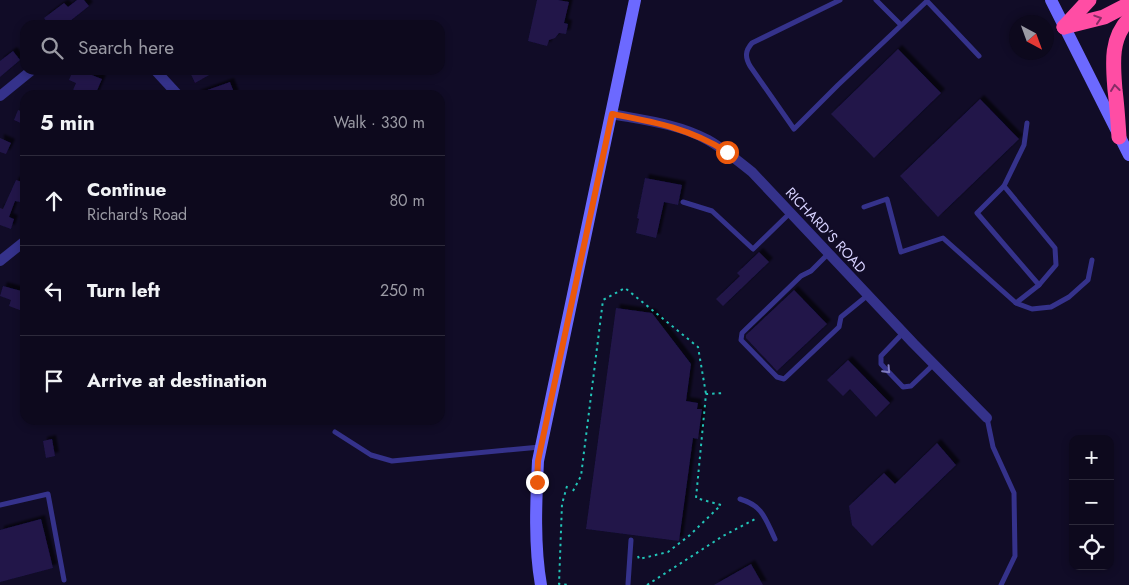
<!DOCTYPE html>
<meta charset="utf-8">
<style>
:root{--surface:#0d091d;--page:#1b172a;--text:#f1f3f6;--muted:#9a9aa4;--line:#2d2a3b}
body{margin:0;font-family:Jost,sans-serif;background:var(--page);color:var(--text)}
.controls{position:absolute;right:15px;bottom:15px;display:grid;overflow:hidden;border-radius:10px;box-shadow:0 2px 8px #0003}
.controls button{width:45px;height:45px;display:grid;place-items:center;padding:0;border:0;border-bottom:1px solid var(--line);background:var(--surface);color:var(--text);font:25px sans-serif}
.compass{position:absolute;left:1009px;top:15px;width:45px;height:45px;border-radius:50%;background:var(--surface);box-shadow:0 2px 8px #0003;rotate:139deg}
.stop{position:absolute;width:15px;height:15px;margin:-11px;border:4px solid #ea580c;border-radius:50%;background:#fff}
.stop.end{background:#ea580c;border-color:#fff;box-shadow:0 1px 5px #0008}
.list{margin:0;padding:0;list-style:none}
h2{display:flex;justify-content:space-between;align-items:center;height:65px;margin:0;padding:0 20px;font-size:21px}
h2 small{font-size:16px;font-weight:400;color:var(--muted)}
.list li{display:grid;grid-template-columns:32px 1fr auto;gap:15px;align-items:center;box-sizing:border-box;height:90px;padding:0 20px;border-top:1px solid var(--line)}
.list b{display:block;font-size:19px;white-space:nowrap}
.list p{margin:0;font-size:16px;white-space:nowrap;color:var(--muted)}
.list em{font-size:16px;font-style:normal;color:var(--muted)}
.icon{flex:none;width:28px;height:28px;fill:none;stroke:currentColor;stroke-width:2;stroke-linecap:round;stroke-linejoin:round}
.map{position:relative;flex:none;width:1129px;height:585px;overflow:hidden}
.search{position:absolute;background:var(--surface);box-shadow:0 2px 8px #0003;left:20px;top:20px;width:425px;height:55px;display:flex;align-items:center;gap:12px;box-sizing:border-box;padding:0 18px;border-radius:15px;color:var(--muted);font-size:19px}
.panel{position:absolute;background:var(--surface);box-shadow:0 2px 8px #0003;left:20px;top:90px;width:425px;height:335px;border-radius:15px}
.map>svg:first-child{display:block}
.building{fill:#20164a;filter:url(#shadow)}
.lines{fill:none;stroke-linecap:round;stroke-linejoin:round}
.path{stroke:#22c4b8;stroke-width:2;stroke-dasharray:2.5 4;stroke-linecap:butt}
.lane{stroke:#35328b;stroke-width:5}
.street{stroke:#35328b;stroke-width:10}
.secondary{stroke:#6c69ff;stroke-width:12}
.highway{stroke:#ff4da4;stroke-width:15}
.oneway{stroke:#882c66}
.oneway2{stroke:#7e7abf}
.route{stroke:#ea580c;stroke-width:6}
.labels{text-anchor:middle;stroke-width:5;stroke-linejoin:round;paint-order:stroke}
.street-label{font-size:14px;fill:#d7d2ff;stroke:#110c27}
</style>
<div class="map">
<svg width="1129" height="585" viewBox="0 0 1129 585">
<defs>
<filter id="shadow"><feDropShadow dx="4" dy="-4" stdDeviation="1" flood-color="#0009"/></filter>
</defs>
<rect width="100%" height="100%" fill="#110c27"/>
<!-- building -->
<g class="building">
<path d="M 77,0 L 84,0 L 89,6 L 65,25 L 49,25 L 44,18 L 64,3 L 68,7 Z"/>
<path d="M 537,0 L 558,0 L 569,2 L 564,23 L 568,24 L 566,34 L 559,33 L 555,38 L 549,40 L 547,46 L 528,41 Z"/>
<path d="M 898,49 L 941,93 L 874,158 L 831,114 Z"/>
<path d="M 13,51 L 20,60 L 0,77 L 0,61 Z"/>
<path d="M 73,70 L 79,70 L 102,79 L 95,95 L 71,95 L 76,83 L 69,80 Z"/>
<path d="M 189,70 L 218,70 L 195,83 Z"/>
<path d="M 230,82 L 235,95 L 196,95 L 196,94 Z"/>
<path d="M 980,99 L 1019,139 L 938,217 L 900,176 Z"/>
<path d="M 18,110 L 25,113 L 25,125 L 14,120 Z"/>
<path d="M 0,138 L 11,143 L 6,154 L 0,152 Z"/>
<path d="M 645,178 L 682,185 L 678,205 L 664,202 L 656,238 L 636,233 L 639,219 L 637,218 Z"/>
<path d="M 16,180 L 22,182 L 21,184 L 25,186 L 25,203 L 15,201 L 9,217 L 14,219 L 11,229 L 0,225 L 0,208 L 3,209 Z"/>
<path d="M 759,252 L 769,262 L 723,306 L 716,299 L 740,276 L 737,273 Z"/>
<path d="M 3,286 L 25,292 L 25,312 L 9,306 L 11,300 L 0,296 Z"/>
<path d="M 794,290 L 827,324 L 777,371 L 746,338 L 746,335 Z"/>
<path d="M 616,308 L 652,313 L 691,364 L 686,401 L 698,403 L 697,409 L 702,409 L 698,439 L 693,438 L 679,541 L 586,529 Z"/>
<path d="M 848,360 L 890,403 L 876,417 L 850,389 L 843,396 L 827,380 Z"/>
<path d="M 52,439 L 55,456 L 46,458 L 43,441 Z"/>
<path d="M 937,443 L 956,465 L 872,546 L 852,525 L 849,506 L 884,473 L 895,484 Z"/>
<path d="M 41,519 L 53,568 L 0,582 L 0,530 Z"/>
<path d="M 751,564 L 763,585 L 714,585 Z"/>
</g>
<g class="lines">
<!-- path -->
<g class="path">
<path d="M 567,486 L 562,504 L 559,584 L 570,585"/>
<path d="M 573,491 L 581,476 L 603,300 L 625,288 L 698,347 L 706,394"/>
<path d="M 638,556 L 639,559 L 668,552 L 690,535 L 721,505 L 696,498 L 706,394 L 724,393"/>
<path d="M 647,585 L 723,536 L 757,518"/>
</g>
<!-- lane -->
<g class="lane">
<path d="M 840,0 L 752,43 C 745,51 745,57 750,66 L 794,129 L 838,85 L 927,1 L 979,56"/>
<path d="M 876,0 L 901,25"/>
<path d="M 1004,186 L 1055,248 L 1056,265 L 1039,285"/>
<path d="M 683,202 L 712,211 L 753,249 L 790,213"/>
<path d="M 864,207 L 887,199 L 901,252 L 943,238 L 1016,303 L 1039,285 L 977,213 L 1004,186 L 1024,145 L 1027,123"/>
<path d="M 829,253 L 811,271 L 801,276 L 742,333 L 741,340 L 777,377 L 784,379 L 839,327 L 841,317 L 868,295"/>
<path d="M 1016,303 L 1032,309 L 1051,307 L 1069,297 L 1088,280 L 1092,260"/>
<path d="M 903,333 L 881,356 L 881,364 L 903,387 L 911,386 L 934,364"/>
<path d="M 987,418 L 993,447 L 1014,493 L 1015,556 L 1001,585"/>
<path d="M 335,432 L 371,455 L 392,461 L 540,447"/>
<path d="M 740,499 C 763,506 765,518 775,539"/>
<path d="M 0,505 L 48,494 L 64,580"/>
<path d="M 628,584 L 631,540"/>
</g>
<!-- street -->
<g class="street">
<path d="M 155,70 L 178,95"/>
<path d="M 0,96 L 32,70"/>
<path d="M 611,114 C 643,120 679,124 708,140 C 724,149 738,161 752,172 L 914,344 L 987,418"/>
<path d="M 0,261 L 25,241"/>
</g>
<!-- secondary -->
<g class="secondary">
<path d="M 1051,0 L 1129,155"/>
<path d="M 541,585 C 534,546 536,501 538,461 L 635,0"/>
</g>
<!-- highway -->
<g class="highway">
<path d="M 1064,27 L 1104,17 L 1129,4"/>
<path d="M 1064,27 L 1089,0"/>
<path d="M 1119,137 C 1118,121 1117,105 1115,90 C 1113,64 1110,39 1129,19"/>
</g>
</g>
<!-- one-way arrows -->
<defs><path id="oneway-chevron" d="M-2-3.5L2.5 0L-2 3.5" fill="none" stroke-width="1.6" stroke-linecap="round" stroke-linejoin="round" transform="scale(1.25)"/></defs>
<g class="oneway">
<use href="#oneway-chevron" transform="translate(1098 19) rotate(-18)"/>
<use href="#oneway-chevron" transform="translate(1115 88) rotate(-97)"/>
</g>
<use class="oneway2" href="#oneway-chevron" transform="translate(887 370) rotate(47)"/>
<g class="lines">
<!-- route -->
<path class="route" d="M 537,482 L 538,461 L 542,442 L 612,114 C 654,122 689,128 727,152"/>
</g>
<g class="labels">
<!-- street labels -->
<g class="street-label">
<text transform="translate(826 230) rotate(47)" y="5">RICHARD'S ROAD</text>
</g>
</g>
</svg>
<div class="controls">
<button>+</button>
<button>−</button>
<button><svg class="icon" aria-label="locate" viewBox="0 0 24 24"><circle cx="12" cy="12" r="6"/><path d="M12 2v4M12 18v4M2 12h4M18 12h4"/></svg></button>
</div>
<svg class="compass" viewBox="-18 -18 36 36"><path d="M0-13l5 13h-10z" fill="#e53935"/><path d="M0 13l5-13h-10z" fill="#9a9aa4"/></svg>
<div class="stop" style="left:727px;top:152px"></div>
<div class="stop end" style="left:537px;top:482px"></div>
<div class="search"><svg class="icon" aria-label="search" viewBox="0 0 24 24"><circle cx="10" cy="10" r="6"/><path d="M15 15l6 6"/></svg>Search here</div>
<section class="panel">
<h2>5 min<small>Walk · 330 m</small></h2>
<ul class="list">
<li><svg class="icon" aria-label="ahead" viewBox="0 0 24 24"><path d="M12 20V5M6 11l6-6 6 6"/></svg><div><b>Continue</b><p>Richard's Road</p></div><em>80 m</em></li>
<li><svg class="icon" aria-label="left" viewBox="0 0 24 24"><path d="M17 20v-9H6M10 6l-5 5 5 5"/></svg><div><b>Turn left</b></div><em>250 m</em></li>
<li><svg class="icon" aria-label="arrive" viewBox="0 0 24 24"><path d="M6 21V4h12l-3 4 3 4H6"/></svg><div><b>Arrive at destination</b></div></li>
</ul>
</section>
</div>
